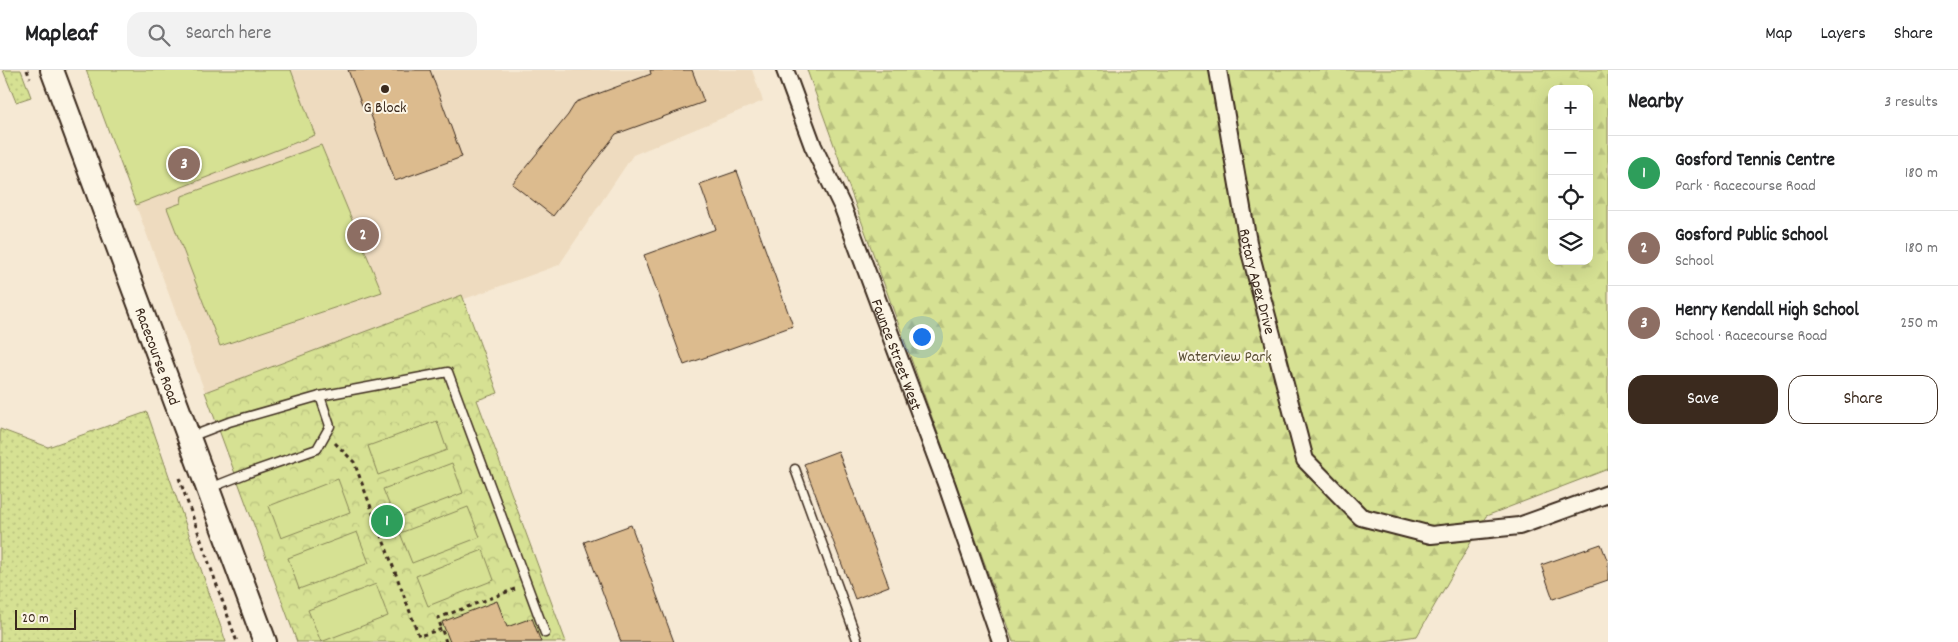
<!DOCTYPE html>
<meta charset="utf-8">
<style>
:root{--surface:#fff;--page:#f2f2f2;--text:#202124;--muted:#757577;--line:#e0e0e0;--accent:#3b2a1e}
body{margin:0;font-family:Dekko,sans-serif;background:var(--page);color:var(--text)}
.controls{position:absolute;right:15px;top:15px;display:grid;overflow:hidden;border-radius:10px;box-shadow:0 5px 20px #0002}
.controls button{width:45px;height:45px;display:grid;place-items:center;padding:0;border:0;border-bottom:1px solid var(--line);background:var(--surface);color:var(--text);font:25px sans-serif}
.scale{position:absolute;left:15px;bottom:12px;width:61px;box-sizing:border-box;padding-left:5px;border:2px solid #3b2a1e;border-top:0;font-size:14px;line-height:18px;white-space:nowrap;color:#3b2a1e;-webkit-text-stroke:4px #fcf5e5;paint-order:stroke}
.you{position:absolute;left:921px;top:266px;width:18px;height:18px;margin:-12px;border:4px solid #fff;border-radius:50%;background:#1a73e8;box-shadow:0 0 0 8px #1a73e833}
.badge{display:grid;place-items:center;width:32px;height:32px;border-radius:50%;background:var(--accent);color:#fff;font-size:16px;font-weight:700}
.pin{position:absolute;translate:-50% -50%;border:2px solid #fff;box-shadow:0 1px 5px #0006}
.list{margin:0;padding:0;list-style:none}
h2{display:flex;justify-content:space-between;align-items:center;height:65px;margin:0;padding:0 20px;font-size:21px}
h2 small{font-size:16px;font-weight:400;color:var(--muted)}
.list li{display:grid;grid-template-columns:32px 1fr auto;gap:15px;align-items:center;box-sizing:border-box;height:75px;padding:0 20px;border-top:1px solid var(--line)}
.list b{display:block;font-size:19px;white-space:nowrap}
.list p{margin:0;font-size:16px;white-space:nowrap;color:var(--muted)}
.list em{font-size:16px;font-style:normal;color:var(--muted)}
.actions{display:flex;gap:10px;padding:15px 20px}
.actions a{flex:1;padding:11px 0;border:1px solid var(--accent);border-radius:15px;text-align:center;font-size:18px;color:var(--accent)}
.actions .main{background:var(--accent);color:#fff}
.icon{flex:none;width:28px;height:28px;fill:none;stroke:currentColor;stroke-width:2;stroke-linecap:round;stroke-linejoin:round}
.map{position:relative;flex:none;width:1608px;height:572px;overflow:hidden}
header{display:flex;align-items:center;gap:30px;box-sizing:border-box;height:70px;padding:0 25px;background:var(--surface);border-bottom:1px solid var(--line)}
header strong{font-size:24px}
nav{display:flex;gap:28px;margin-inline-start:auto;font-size:18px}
.search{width:350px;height:45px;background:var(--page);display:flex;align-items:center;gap:12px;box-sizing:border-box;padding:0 18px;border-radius:15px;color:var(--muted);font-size:19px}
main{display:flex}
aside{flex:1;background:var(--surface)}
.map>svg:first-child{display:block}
.built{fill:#eedbbf}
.grass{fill:url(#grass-dots);stroke:#888658}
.forest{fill:url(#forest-firs);stroke:#888658;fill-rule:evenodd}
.park{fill:url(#park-crowns);stroke:#888658}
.pitch{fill:#d6e193;stroke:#888658}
.building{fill:#dcbb8e;stroke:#3b2a1e}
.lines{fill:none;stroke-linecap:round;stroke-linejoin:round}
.service-casing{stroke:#3b2a1e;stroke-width:11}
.minor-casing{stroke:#3b2a1e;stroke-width:20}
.secondary-casing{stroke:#3b2a1e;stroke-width:26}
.path{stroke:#3b2a1e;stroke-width:3;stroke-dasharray:4 4;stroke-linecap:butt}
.service{stroke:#fcf5e5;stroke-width:8}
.minor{stroke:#fcf5e5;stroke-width:16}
.secondary{stroke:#fcf5e5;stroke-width:22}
.poi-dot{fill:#3b2a1e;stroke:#fcf5e5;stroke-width:2}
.labels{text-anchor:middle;stroke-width:4;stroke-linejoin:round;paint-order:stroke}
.poi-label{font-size:16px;fill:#3b2a1e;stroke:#fcf5e5}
.street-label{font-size:16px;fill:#3b2a1e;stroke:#fcf5e5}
.park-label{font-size:16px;fill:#5a4f35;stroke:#fcf5e5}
</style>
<header>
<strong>Mapleaf</strong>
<div class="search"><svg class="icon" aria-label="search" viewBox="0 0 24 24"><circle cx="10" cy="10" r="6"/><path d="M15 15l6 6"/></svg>Search here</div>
<nav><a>Map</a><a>Layers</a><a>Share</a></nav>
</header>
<main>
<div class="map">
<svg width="1608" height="572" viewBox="0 0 1608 572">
<defs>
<pattern id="grass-dots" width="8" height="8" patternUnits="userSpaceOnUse" patternTransform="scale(1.25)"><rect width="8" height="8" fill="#d6e193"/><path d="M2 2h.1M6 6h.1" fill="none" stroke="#b9c17e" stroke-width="1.8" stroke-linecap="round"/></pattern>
<pattern id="forest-firs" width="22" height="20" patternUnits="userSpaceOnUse" patternTransform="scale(1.25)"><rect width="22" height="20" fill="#d6e193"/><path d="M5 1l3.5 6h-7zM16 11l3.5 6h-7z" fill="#b9c17e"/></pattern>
<pattern id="park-crowns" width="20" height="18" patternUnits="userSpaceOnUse" patternTransform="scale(1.25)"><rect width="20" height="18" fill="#d6e193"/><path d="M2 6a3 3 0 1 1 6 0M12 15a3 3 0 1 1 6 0" fill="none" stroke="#b9c17e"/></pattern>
</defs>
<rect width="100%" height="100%" fill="#f6e9d4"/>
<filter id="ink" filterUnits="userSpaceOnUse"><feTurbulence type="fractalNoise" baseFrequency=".02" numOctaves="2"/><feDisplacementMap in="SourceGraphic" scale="10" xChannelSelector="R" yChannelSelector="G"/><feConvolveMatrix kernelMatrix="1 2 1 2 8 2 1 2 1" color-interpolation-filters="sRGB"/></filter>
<g filter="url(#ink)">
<!-- built -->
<path class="built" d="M 86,0 L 752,0 L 763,31 L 633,85 L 559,195 L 205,322 Z"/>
<!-- grass -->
<g class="grass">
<path d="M 3,0 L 21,0 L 31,27 L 16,32 Z"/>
<path d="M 147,342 L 226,572 L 0,572 L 0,359 L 48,377 Z"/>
</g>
<!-- forest -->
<path class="forest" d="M 807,0 L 1608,0 L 1608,399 L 1486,446 L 1417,566 L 1377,572 L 1013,572 ZM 1552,19 L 1589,19 L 1589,191 L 1552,191 Z"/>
<!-- park -->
<path class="park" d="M 462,225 L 498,323 L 477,330 L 566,572 L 297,572 L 205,322 Z"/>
<!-- pitch -->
<g class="pitch">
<path d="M 86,0 L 291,0 L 315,65 L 136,135 Z"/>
<path d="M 321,75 L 382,222 L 220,276 L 167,138 L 181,133 L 182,126 Z"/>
<path d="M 437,351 L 447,380 L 378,405 L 368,376 Z"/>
<path d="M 452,393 L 463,423 L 395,449 L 383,419 Z"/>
<path d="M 338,409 L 350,442 L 281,468 L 269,436 Z"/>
<path d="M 468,437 L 480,467 L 412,493 L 400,463 Z"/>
<path d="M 357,462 L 369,493 L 299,519 L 288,488 Z"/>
<path d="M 483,480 L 494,510 L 428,536 L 416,506 Z"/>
<path d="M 376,514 L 388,546 L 321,572 L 308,540 Z"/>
</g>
<!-- building -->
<g class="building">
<path d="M 348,0 L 430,0 L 462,87 L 395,111 L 368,37 L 363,38 Z"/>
<path d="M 650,0 L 692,0 L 704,32 L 616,64 L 553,146 L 512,114 L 568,45 L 576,32 L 651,4 Z"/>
<path d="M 737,101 L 793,256 L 684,295 L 644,185 L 716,159 L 700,114 Z"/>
<path d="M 838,381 L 889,516 L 855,529 L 804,394 Z"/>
<path d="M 631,455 L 674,572 L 621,572 L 584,472 Z"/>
<path d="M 1601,474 L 1608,492 L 1608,510 L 1553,529 L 1541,495 Z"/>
<path d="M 497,531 L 507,557 L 532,548 L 541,572 L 450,572 L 442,552 Z"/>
</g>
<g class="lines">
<defs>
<g id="service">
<path d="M 320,326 L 448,302 L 545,563"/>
<path d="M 190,367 L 229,352 L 320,326 L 330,356 L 317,379 L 248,403 L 210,418"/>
<path d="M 795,399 L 858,572"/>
</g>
<g id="minor">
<path id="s1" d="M 785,0 L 813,76 L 843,138 L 947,416 L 1001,572"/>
<path id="s2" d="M 1218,0 L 1249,178 L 1305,390 L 1361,447 L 1431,465 L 1519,456 L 1608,424"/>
</g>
<g id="secondary">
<path id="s3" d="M 52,0 L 265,572"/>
</g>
</defs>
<!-- service casing -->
<use href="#service" class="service-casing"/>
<!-- minor casing -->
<use href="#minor" class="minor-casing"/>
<!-- secondary casing -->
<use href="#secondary" class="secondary-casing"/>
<!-- path -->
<g class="path">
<path d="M 27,0 L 30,8"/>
<path d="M 335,373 L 354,392 L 419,566 L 442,559"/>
<path d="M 179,408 L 237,572"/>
<path d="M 446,572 L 438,548 L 515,519"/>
</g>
<!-- service -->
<use href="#service" class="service"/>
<!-- minor -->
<use href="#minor" class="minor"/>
<!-- secondary -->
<use href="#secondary" class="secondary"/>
</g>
</g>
<!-- markers -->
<circle class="poi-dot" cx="385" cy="19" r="5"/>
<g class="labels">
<!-- poi labels -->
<g class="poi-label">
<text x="385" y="42">G Block</text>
</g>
<!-- street labels -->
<g class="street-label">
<text dy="6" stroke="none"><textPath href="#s2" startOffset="215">Rotary Apex Drive</textPath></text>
<text dy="6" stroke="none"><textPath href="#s1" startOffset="306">Faunce Street West</textPath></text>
<text dy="6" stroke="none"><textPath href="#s3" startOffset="305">Racecourse Road</textPath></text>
</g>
<!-- park labels -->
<g class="park-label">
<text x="1225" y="291">Waterview Park</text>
</g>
</g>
</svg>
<div class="controls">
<button>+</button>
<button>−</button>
<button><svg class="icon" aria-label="locate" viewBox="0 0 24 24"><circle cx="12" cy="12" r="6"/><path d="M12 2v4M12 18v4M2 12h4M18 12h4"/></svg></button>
<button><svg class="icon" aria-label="layers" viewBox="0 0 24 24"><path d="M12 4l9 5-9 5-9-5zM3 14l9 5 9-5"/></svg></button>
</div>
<div class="scale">20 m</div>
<div class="you"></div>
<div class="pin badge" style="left:387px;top:451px;background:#2e9e5b">1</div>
<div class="pin badge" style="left:363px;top:165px;background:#8d6e63">2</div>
<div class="pin badge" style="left:184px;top:94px;background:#8d6e63">3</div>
</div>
<aside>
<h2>Nearby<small>3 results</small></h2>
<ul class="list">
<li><span class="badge" style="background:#2e9e5b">1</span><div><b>Gosford Tennis Centre</b><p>Park · Racecourse Road</p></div><em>180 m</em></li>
<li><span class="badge" style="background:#8d6e63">2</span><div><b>Gosford Public School</b><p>School</p></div><em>180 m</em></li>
<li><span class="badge" style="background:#8d6e63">3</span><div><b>Henry Kendall High School</b><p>School · Racecourse Road</p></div><em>250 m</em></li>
</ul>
<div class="actions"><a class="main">Save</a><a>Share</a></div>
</aside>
</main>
